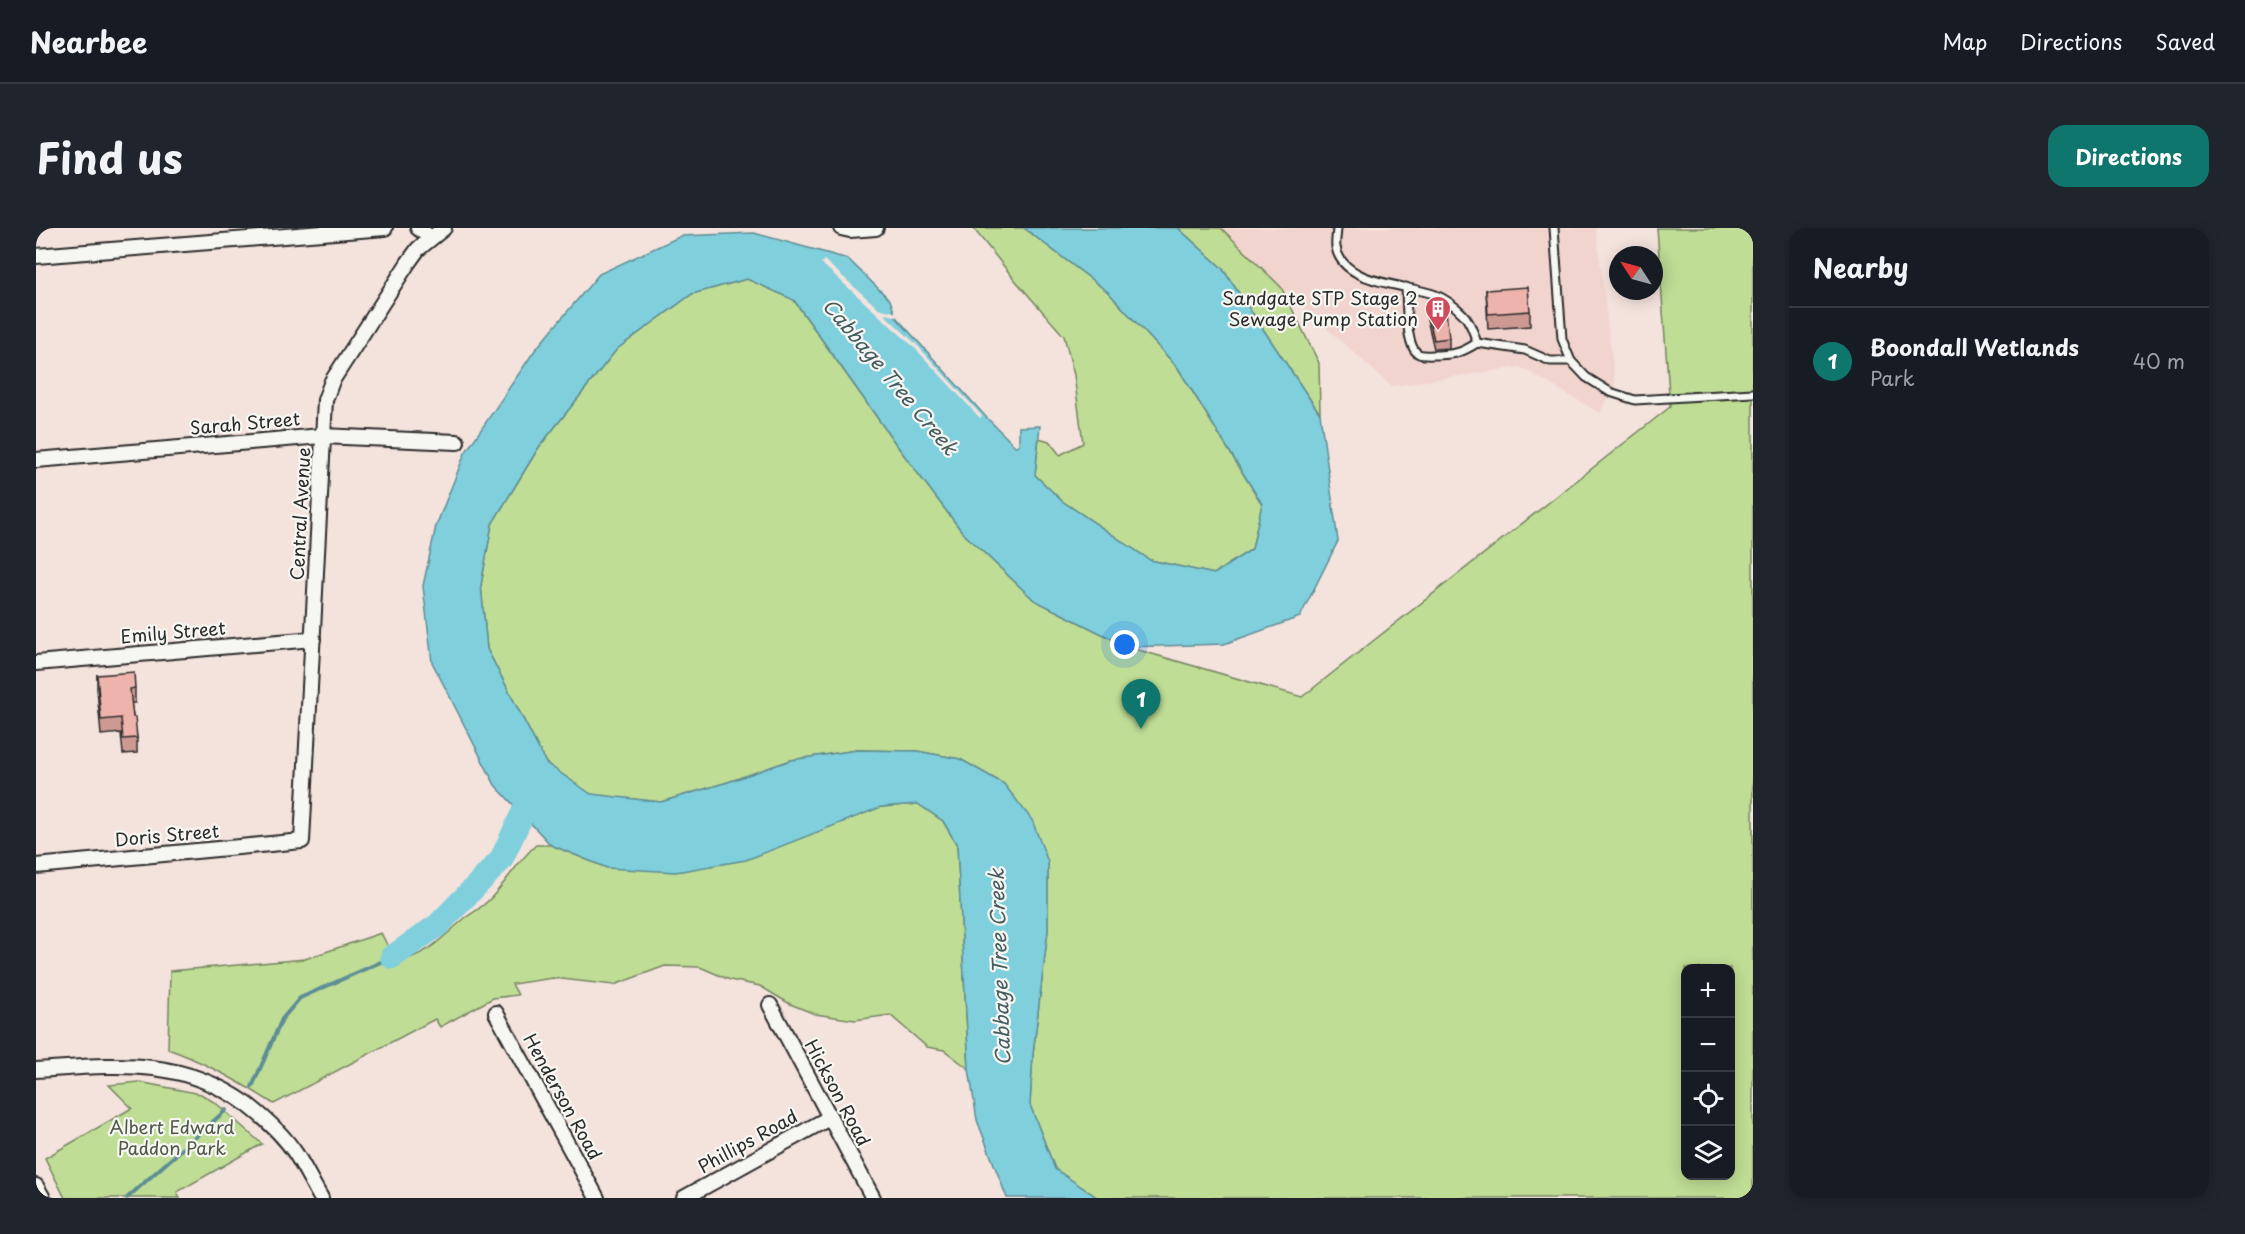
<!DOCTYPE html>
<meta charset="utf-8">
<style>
:root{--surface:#171b24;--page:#20242c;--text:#f1f3f6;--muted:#9ea1a6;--line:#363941;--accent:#0f766e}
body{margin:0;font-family:"Playpen Sans",sans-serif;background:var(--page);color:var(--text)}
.controls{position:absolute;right:18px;bottom:18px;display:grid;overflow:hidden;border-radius:12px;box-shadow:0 3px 15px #0003}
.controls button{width:54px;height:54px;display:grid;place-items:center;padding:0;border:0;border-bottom:2px solid var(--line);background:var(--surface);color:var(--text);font:30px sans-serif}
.compass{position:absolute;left:1573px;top:18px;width:54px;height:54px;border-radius:50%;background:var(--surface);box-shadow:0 3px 15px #0003;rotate:306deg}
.you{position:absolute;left:1089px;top:417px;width:21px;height:21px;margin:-15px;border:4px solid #fff;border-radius:50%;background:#1a73e8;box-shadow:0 0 0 9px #1a73e833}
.badge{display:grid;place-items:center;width:39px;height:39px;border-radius:50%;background:var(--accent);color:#fff;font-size:20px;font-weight:700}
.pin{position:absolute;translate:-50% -50px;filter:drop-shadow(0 2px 3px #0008)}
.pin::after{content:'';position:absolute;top:32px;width:21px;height:18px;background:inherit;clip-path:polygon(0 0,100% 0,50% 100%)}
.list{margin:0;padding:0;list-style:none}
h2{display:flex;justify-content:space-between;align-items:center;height:78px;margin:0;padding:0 24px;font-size:26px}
h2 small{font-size:20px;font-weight:400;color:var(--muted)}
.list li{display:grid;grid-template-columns:39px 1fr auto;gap:18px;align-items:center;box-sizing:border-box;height:108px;padding:0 24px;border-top:2px solid var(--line)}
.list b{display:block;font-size:22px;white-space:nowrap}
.list p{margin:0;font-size:20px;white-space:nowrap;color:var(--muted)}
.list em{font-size:20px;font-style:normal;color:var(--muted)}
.icon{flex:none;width:33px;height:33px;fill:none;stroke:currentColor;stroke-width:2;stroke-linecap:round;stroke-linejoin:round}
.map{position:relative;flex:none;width:1717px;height:970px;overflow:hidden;border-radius:18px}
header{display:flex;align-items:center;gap:36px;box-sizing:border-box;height:84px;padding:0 30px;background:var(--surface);border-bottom:2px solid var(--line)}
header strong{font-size:28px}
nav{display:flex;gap:33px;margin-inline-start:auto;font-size:21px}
.intro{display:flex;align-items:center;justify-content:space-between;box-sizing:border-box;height:144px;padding:0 36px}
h1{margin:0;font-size:42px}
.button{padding:15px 27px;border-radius:18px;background:var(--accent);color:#fff;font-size:21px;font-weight:700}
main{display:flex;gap:36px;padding:0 36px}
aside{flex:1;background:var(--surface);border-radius:18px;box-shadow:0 3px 15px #0003}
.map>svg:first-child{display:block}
.built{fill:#f2d4ce}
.green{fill:#bfdd95;stroke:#758460;stroke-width:1.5;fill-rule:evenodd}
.water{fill:#80cfdc;stroke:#5e8d95;stroke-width:1.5}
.pier{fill:#f4e2dd}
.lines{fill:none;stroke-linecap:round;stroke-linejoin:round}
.stream{stroke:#5e8d95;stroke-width:4}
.river{stroke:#80cfdc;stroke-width:24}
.lane-casing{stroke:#2b2b2b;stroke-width:11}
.street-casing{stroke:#2b2b2b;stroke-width:18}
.lane{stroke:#f6f6f2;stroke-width:7}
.street{stroke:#f6f6f2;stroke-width:14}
.wall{fill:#cd9a93;stroke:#2b2b2b;stroke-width:1.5}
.building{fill:#eeb3ab;stroke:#2b2b2b;stroke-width:1.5}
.labels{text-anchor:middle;stroke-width:4.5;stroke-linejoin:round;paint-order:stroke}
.poi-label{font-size:18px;fill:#2b2b2b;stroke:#f6f6f2;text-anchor:end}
.street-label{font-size:18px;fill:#2b2b2b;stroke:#f6f6f2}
.park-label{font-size:18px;fill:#505846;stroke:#f6f6f2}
.water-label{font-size:20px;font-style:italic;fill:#445c60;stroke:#f6f6f2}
</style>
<header>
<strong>Nearbee</strong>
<nav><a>Map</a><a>Directions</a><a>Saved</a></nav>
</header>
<div class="intro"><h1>Find us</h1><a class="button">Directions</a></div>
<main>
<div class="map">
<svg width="1717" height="970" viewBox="0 0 1717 970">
<rect width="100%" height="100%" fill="#f4e2dd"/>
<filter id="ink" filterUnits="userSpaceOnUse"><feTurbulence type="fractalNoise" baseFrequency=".0167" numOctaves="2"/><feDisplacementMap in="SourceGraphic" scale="12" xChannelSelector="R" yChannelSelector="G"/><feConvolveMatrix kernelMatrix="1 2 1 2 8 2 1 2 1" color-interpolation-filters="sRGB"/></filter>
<g filter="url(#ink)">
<!-- built -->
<path class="built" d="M 1185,0 L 1560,0 L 1579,156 L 1564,185 L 1484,139 L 1355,158 L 1245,59 Z"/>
<!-- green -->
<g class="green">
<path d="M 937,0 L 988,0 L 1072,64 L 1142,140 L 1226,276 L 1216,321 L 1178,346 L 1114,332 L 1026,273 L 999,247 L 1003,210 L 1013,213 L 1024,227 L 1047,215 L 1038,147 L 1028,108 L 979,52 Z"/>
<path d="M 1142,0 L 1185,0 L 1245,59 L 1283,135 L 1284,186 L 1186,40 Z"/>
<path d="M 1621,0 L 1717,0 L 1717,970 L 1062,970 L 1019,941 L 994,877 L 997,826 L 1012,702 L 1012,634 L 968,556 L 924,531 L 881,523 L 821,522 L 755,532 L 692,554 L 625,574 L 555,567 L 510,535 L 451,421 L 445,357 L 456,296 L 503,219 L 581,121 L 656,66 L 711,51 L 757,71 L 862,219 L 927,305 L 998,372 L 1092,419 L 1266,469 L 1634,179 ZM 1650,740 L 1694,740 L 1694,948 L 1650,948 Z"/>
<path d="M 882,576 L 907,593 L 921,617 L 933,841 L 908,822 L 891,819 L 854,787 L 819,792 L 779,786 L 754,776 L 724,758 L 694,752 L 664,739 L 629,738 L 578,757 L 517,750 L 476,756 L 482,767 L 457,770 L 404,799 L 399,791 L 238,876 C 204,854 171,835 132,821 L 134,743 L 269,731 L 345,705 L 360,734 C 393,727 404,711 429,690 C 438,684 448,678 455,670 C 472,652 481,634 500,617 L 515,617 L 571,640 L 845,579 Z"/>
<path d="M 103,854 L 165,866 L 181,876 L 226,916 L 141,964 L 144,970 L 29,970 L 9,930 L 96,880 L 73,857 Z"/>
</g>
<!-- water -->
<path class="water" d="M 988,0 L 1142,0 L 1186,40 L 1284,186 L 1302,313 L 1264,389 L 1188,416 L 1092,419 L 998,372 L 927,305 L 862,219 L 758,72 L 711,51 L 656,66 L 581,121 L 503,219 L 456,296 L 445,357 L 451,421 L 510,535 L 555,566 L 625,574 L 692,554 L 755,532 L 821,522 L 881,523 L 924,531 L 968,556 L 996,592 L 1012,634 L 1012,702 L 997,826 L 994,877 L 1019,941 L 1062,970 L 971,970 L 941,892 L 933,841 L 921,617 L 907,593 L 882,576 L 845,579 L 710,632 L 640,644 L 571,640 L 515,617 L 459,557 L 396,434 L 387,358 L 400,298 L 429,225 L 499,122 L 563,46 L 645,8 L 718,5 L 812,31 L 854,72 L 860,89 L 949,188 L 979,218 L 983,217 L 983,199 L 1004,198 L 999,247 L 1026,273 L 1114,332 L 1178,346 L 1216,321 L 1226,276 L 1142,140 L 1072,64 Z"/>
<!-- pier -->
<path class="pier" d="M 788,32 L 842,80 L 861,85 L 860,88 L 848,86 L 880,116 L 946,188 L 944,190 L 878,119 L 785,35 Z"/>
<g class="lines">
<!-- stream -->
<g class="stream">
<path d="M 216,859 L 246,791 L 264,770 L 356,729"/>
<path d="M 91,970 L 190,882"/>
</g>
<!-- river -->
<path class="river" d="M 356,729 L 402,697 L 465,632 L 498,561"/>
<defs>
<g id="lane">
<path d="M 1301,0 C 1301,6 1299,13 1300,19 C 1306,57 1372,56 1400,67 C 1410,71 1419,78 1427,86 C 1434,93 1438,105 1441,115 L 1489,122 L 1514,133 L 1535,133"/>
<path d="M 1518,0 L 1526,111 L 1535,133 L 1550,149 L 1574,164 L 1599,172 L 1717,165"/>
<path d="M 1370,59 C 1371,74 1369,120 1383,126 C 1388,128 1396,127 1402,127 C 1420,126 1425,125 1441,115"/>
</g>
<g id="street">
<path d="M 382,0 L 394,9"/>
<path d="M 805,0 L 814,2 L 840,0"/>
<path d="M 0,28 L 349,0"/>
<path d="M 0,232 L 286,208 L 421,214"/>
<path d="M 0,435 L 277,411"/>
<path d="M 0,638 L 266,613 L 289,172 L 296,153 L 372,35 L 382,21 L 408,0"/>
<path d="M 734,777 L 837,970"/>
<path d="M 460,785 L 561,970"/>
<path d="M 0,842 C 79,837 144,828 212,877 C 230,891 247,906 260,926 C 269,940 276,955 285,970"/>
<path d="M 0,958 L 7,970"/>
<path d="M 648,970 L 793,890"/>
</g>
</defs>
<!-- lane casing -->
<use href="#lane" class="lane-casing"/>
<!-- street casing -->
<use href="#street" class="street-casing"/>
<!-- lane -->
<use href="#lane" class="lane"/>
<!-- street -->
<use href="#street" class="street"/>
</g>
<!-- wall -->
<g class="wall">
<path d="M 1450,62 L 1494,83 L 1494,98 L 1452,101 Z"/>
<path d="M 1390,78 L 1413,110 L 1413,120 L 1398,121 L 1390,87 Z"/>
<path d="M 61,447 L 99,460 L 99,475 L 95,475 L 97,489 L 101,510 L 101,525 L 87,526 L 85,505 L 65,507 L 61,461 Z"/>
</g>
<!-- building -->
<g class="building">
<path d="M 1492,59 L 1494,83 L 1452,86 L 1450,62 Z"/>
<path d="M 1409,74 L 1413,110 L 1398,112 L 1390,78 Z"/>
<path d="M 98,444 L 99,460 L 94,461 L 97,489 L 99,489 L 101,510 L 87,511 L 85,490 L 65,492 L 61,447 Z"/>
</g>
</g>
<!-- icons -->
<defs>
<symbol id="building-pin" viewBox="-11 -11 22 30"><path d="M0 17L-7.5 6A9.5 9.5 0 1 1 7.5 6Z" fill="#d1495b" stroke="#f6f6f2"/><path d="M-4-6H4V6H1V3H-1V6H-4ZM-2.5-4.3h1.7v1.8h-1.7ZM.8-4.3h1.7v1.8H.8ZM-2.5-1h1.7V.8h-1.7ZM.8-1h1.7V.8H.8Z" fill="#fff"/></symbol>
</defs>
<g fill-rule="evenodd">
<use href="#building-pin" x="1387" y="66" width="30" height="40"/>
</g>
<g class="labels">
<!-- poi labels -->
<g class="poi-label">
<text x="1382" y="77">Sandgate STP Stage 2<tspan x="1382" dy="21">Sewage Pump Station</tspan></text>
</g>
<!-- street labels -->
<g class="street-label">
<text transform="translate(209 196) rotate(-5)" y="6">Sarah Street</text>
<text transform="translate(265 286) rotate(-87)" y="6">Central Avenue</text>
<text transform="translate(137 405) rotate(-5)" y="6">Emily Street</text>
<text transform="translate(131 608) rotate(-5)" y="6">Doris Street</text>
<text transform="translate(801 865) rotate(62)" y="6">Hickson Road</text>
<text transform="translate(526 869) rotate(61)" y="6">Henderson Road</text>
<text transform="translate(712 914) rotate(-29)" y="6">Phillips Road</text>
</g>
<!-- park labels -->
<g class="park-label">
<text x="136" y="906">Albert Edward<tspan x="136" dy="21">Paddon Park</tspan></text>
</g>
<!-- water labels -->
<g class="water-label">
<text transform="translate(854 149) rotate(50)" y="7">Cabbage Tree Creek</text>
<text transform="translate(964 739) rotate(-92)" y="7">Cabbage Tree Creek</text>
</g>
</g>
</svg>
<div class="controls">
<button>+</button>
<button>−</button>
<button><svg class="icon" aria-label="locate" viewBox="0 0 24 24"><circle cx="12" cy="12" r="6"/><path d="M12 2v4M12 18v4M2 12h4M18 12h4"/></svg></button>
<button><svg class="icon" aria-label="layers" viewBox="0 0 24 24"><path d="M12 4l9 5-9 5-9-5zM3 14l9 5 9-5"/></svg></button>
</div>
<svg class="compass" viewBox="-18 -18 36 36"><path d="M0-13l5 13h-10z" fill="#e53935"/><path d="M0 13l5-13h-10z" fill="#9ea1a6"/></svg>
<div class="you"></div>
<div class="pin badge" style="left:1105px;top:501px">1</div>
</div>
<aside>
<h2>Nearby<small></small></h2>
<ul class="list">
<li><span class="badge">1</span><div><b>Boondall Wetlands</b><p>Park</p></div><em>40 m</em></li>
</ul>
</aside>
</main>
